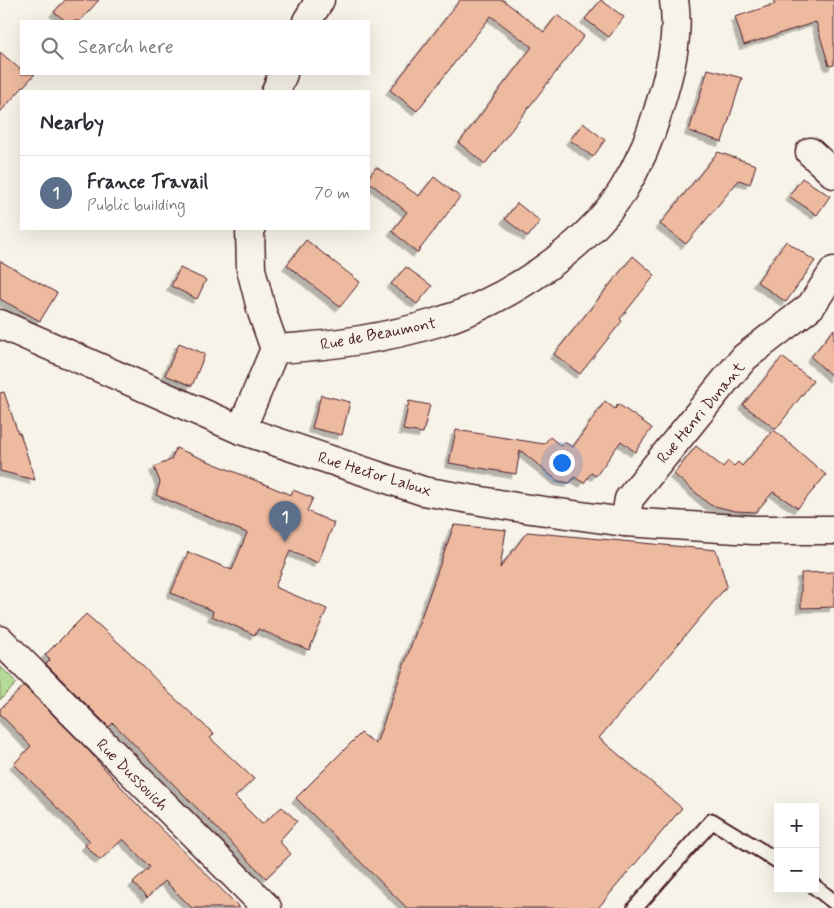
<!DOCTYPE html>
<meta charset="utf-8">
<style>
:root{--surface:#fff;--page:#f2f2f3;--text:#2b2b33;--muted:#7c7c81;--line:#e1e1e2;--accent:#7c3aed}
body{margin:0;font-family:Mynerve,sans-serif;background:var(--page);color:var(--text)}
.controls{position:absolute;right:15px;bottom:15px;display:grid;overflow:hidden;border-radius:0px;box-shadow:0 5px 20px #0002}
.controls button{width:45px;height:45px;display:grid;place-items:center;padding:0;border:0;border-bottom:1px solid var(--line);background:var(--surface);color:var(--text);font:25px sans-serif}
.you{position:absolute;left:561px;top:462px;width:18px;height:18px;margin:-12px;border:4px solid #fff;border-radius:50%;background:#1a73e8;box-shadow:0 0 0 8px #1a73e833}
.badge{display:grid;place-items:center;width:32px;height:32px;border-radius:50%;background:var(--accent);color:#fff;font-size:16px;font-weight:700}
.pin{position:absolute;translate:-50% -41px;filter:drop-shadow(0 1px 2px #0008)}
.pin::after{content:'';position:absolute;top:26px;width:18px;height:15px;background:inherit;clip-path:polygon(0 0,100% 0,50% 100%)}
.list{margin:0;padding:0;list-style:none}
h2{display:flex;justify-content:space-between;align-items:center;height:65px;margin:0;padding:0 20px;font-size:21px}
h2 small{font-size:16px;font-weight:400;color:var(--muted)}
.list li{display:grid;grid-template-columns:32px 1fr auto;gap:15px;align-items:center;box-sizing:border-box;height:75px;padding:0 20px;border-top:1px solid var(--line)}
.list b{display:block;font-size:19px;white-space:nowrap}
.list p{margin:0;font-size:16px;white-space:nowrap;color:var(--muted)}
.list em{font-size:16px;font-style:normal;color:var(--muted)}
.icon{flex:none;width:28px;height:28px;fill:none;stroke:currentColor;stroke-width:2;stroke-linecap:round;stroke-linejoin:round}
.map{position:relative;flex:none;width:834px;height:908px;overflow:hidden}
.search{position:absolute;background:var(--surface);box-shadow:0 5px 20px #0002;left:20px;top:20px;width:350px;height:55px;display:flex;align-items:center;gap:12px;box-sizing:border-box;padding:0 18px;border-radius:0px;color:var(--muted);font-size:19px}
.panel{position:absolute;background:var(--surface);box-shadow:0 5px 20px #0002;left:20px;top:90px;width:350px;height:140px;border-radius:0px}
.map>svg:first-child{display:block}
.green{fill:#b5da95;stroke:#807c60}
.building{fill:#edb99f;stroke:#4a1f2b;filter:url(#shadow)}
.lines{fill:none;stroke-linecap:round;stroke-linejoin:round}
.lane-casing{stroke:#4a1f2b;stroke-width:18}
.street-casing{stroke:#4a1f2b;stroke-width:31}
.lane{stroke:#f7f3e8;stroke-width:14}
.street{stroke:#f7f3e8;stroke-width:28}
.labels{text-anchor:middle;stroke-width:4;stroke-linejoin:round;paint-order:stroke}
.street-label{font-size:16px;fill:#4a1f2b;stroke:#f7f3e8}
</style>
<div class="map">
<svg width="834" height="908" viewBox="0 0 834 908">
<defs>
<filter id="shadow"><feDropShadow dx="-4.5" dy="4.5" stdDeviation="0" flood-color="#0004"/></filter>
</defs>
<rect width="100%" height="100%" fill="#f7f3e8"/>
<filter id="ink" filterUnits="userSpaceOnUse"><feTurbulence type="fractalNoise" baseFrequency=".02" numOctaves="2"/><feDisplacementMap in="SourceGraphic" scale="10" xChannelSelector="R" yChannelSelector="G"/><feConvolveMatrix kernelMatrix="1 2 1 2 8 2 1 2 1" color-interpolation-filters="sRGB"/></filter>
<g filter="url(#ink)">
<!-- green -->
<path class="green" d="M 0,666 L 17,683 L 0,700 Z"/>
<!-- building -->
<g class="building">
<path d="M 65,0 L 99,0 L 80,21 L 66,21 L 54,12 Z"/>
<path d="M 460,0 L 503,0 L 544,32 L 557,15 L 584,36 L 485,164 L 459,143 L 532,47 L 512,32 L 491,16 L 417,111 L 390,90 Z"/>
<path d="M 601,0 L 624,17 L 609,37 L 585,19 Z"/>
<path d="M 773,0 L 834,0 L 834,65 L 829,66 L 816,22 L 744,45 L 735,17 L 775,4 Z"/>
<path d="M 0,52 L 21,70 L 21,74 L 35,74 L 0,112 Z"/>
<path d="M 708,69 L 742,78 L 722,142 L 689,131 Z"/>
<path d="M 583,123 L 605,140 L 593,157 L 570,140 Z"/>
<path d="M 718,152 L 756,165 L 750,184 L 739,180 L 686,244 L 660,224 Z"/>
<path d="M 376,167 L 419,196 L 434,177 L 460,197 L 417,253 L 392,231 L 407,212 L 369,182 L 369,177 Z"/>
<path d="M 802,178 L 830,196 L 817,215 L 789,196 Z"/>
<path d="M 517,203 L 540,221 L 528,237 L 505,219 Z"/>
<path d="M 306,240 L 360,282 L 340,307 L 287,265 Z"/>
<path d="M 786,241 L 815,261 L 786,302 L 757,282 Z"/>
<path d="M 633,256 L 655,275 L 620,319 L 622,321 L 580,374 L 554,354 Z"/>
<path d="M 0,261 L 57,293 L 40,321 L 0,299 Z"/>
<path d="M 406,267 L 432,286 L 417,304 L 391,284 Z"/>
<path d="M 180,268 L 206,280 L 197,299 L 171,286 Z"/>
<path d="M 834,329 L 834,378 L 811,357 Z"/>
<path d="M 179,343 L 205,354 L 192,386 L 165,375 Z"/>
<path d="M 782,357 L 813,381 L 776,429 L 743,405 Z"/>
<path d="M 4,392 L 18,433 L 20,433 L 35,480 L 0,471 L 0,393 Z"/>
<path d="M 321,395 L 350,402 L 342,435 L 312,428 Z"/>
<path d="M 409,401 L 430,405 L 423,433 L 403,430 Z"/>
<path d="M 605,401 L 615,409 L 618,404 L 652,428 L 635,452 L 621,441 L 596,476 L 591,473 L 584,483 L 574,477 L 570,483 L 558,481 L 520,450 L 516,474 L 449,463 L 456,430 L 544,444 L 550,437 L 561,446 L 564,442 L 573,447 Z"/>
<path d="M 774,430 L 826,475 L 798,508 L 773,492 L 756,512 L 735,511 L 710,505 L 674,474 L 696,446 L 723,467 L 728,461 L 734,466 L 738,462 L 742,466 Z"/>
<path d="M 176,448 L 291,495 L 293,490 L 313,498 L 307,511 L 334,523 L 318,563 L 290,551 L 275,587 L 327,609 L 309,650 L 258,629 L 255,635 L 212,616 L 213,611 L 171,593 L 188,552 L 232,570 L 247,533 L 156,495 L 160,482 L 154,467 L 171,460 Z"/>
<path d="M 454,525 L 506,530 L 500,568 L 527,532 L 716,550 L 727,586 L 599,738 L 682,808 L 598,908 L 407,908 L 296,798 L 361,733 L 376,744 Z"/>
<path d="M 834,572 L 834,607 L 801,608 L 801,573 Z"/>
<path d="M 86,614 L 128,651 L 169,693 L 214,734 L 210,738 L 254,779 L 235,797 L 262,824 L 282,807 L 297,821 L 279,841 L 291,854 L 266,878 L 113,723 L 109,727 L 46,664 L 50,660 L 45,655 Z"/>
<path d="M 24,686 L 87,749 L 133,800 L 240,908 L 192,908 L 165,881 L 147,898 L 133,883 L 150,867 L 123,839 L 100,860 L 85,845 L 90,841 L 14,764 L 31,746 L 0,714 L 0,709 Z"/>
</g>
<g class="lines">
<defs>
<g id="lane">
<path d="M 815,887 L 834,902"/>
<path d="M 635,908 L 712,821 L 778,861"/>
</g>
<g id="street">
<path d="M 307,21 L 320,0"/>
<path d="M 276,91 L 283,74"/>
<path d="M 810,152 L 834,174"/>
<path d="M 250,229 L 251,269 L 262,312 L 275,349"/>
<path d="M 0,324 L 241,430 L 423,491 L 516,507 L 625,522 L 753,530 L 834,530"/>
<path d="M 241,430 L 275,349 C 329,346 383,339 435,323 C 503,303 585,250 623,190 C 638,166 650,138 658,111 C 669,75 680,38 674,0"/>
<path d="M 625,522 L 629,499 L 728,377 L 745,357 L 811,306 L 834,271"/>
<path d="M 0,640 L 267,908"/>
</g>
</defs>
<!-- lane casing -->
<use href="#lane" class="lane-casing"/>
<!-- street casing -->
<use href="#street" class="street-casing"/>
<!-- lane -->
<use href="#lane" class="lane"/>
<!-- street -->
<use href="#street" class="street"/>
</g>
</g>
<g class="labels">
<!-- street labels -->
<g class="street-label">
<text transform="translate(378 333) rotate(-11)" y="6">Rue de Beaumont</text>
<text transform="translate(700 412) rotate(-50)" y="6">Rue Henri Dunant</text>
<text transform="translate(375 473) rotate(17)" y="6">Rue Hector Laloux</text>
<text transform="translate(133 774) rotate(45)" y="6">Rue Dussouich</text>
</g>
</g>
</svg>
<div class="controls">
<button>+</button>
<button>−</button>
</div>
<div class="you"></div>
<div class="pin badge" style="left:285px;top:542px;background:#5c6f8a">1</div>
<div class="search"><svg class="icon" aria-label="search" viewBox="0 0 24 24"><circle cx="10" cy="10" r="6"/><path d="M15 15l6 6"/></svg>Search here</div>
<section class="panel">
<h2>Nearby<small></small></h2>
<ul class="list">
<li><span class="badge" style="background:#5c6f8a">1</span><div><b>France Travail</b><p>Public building</p></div><em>70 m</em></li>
</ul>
</section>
</div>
